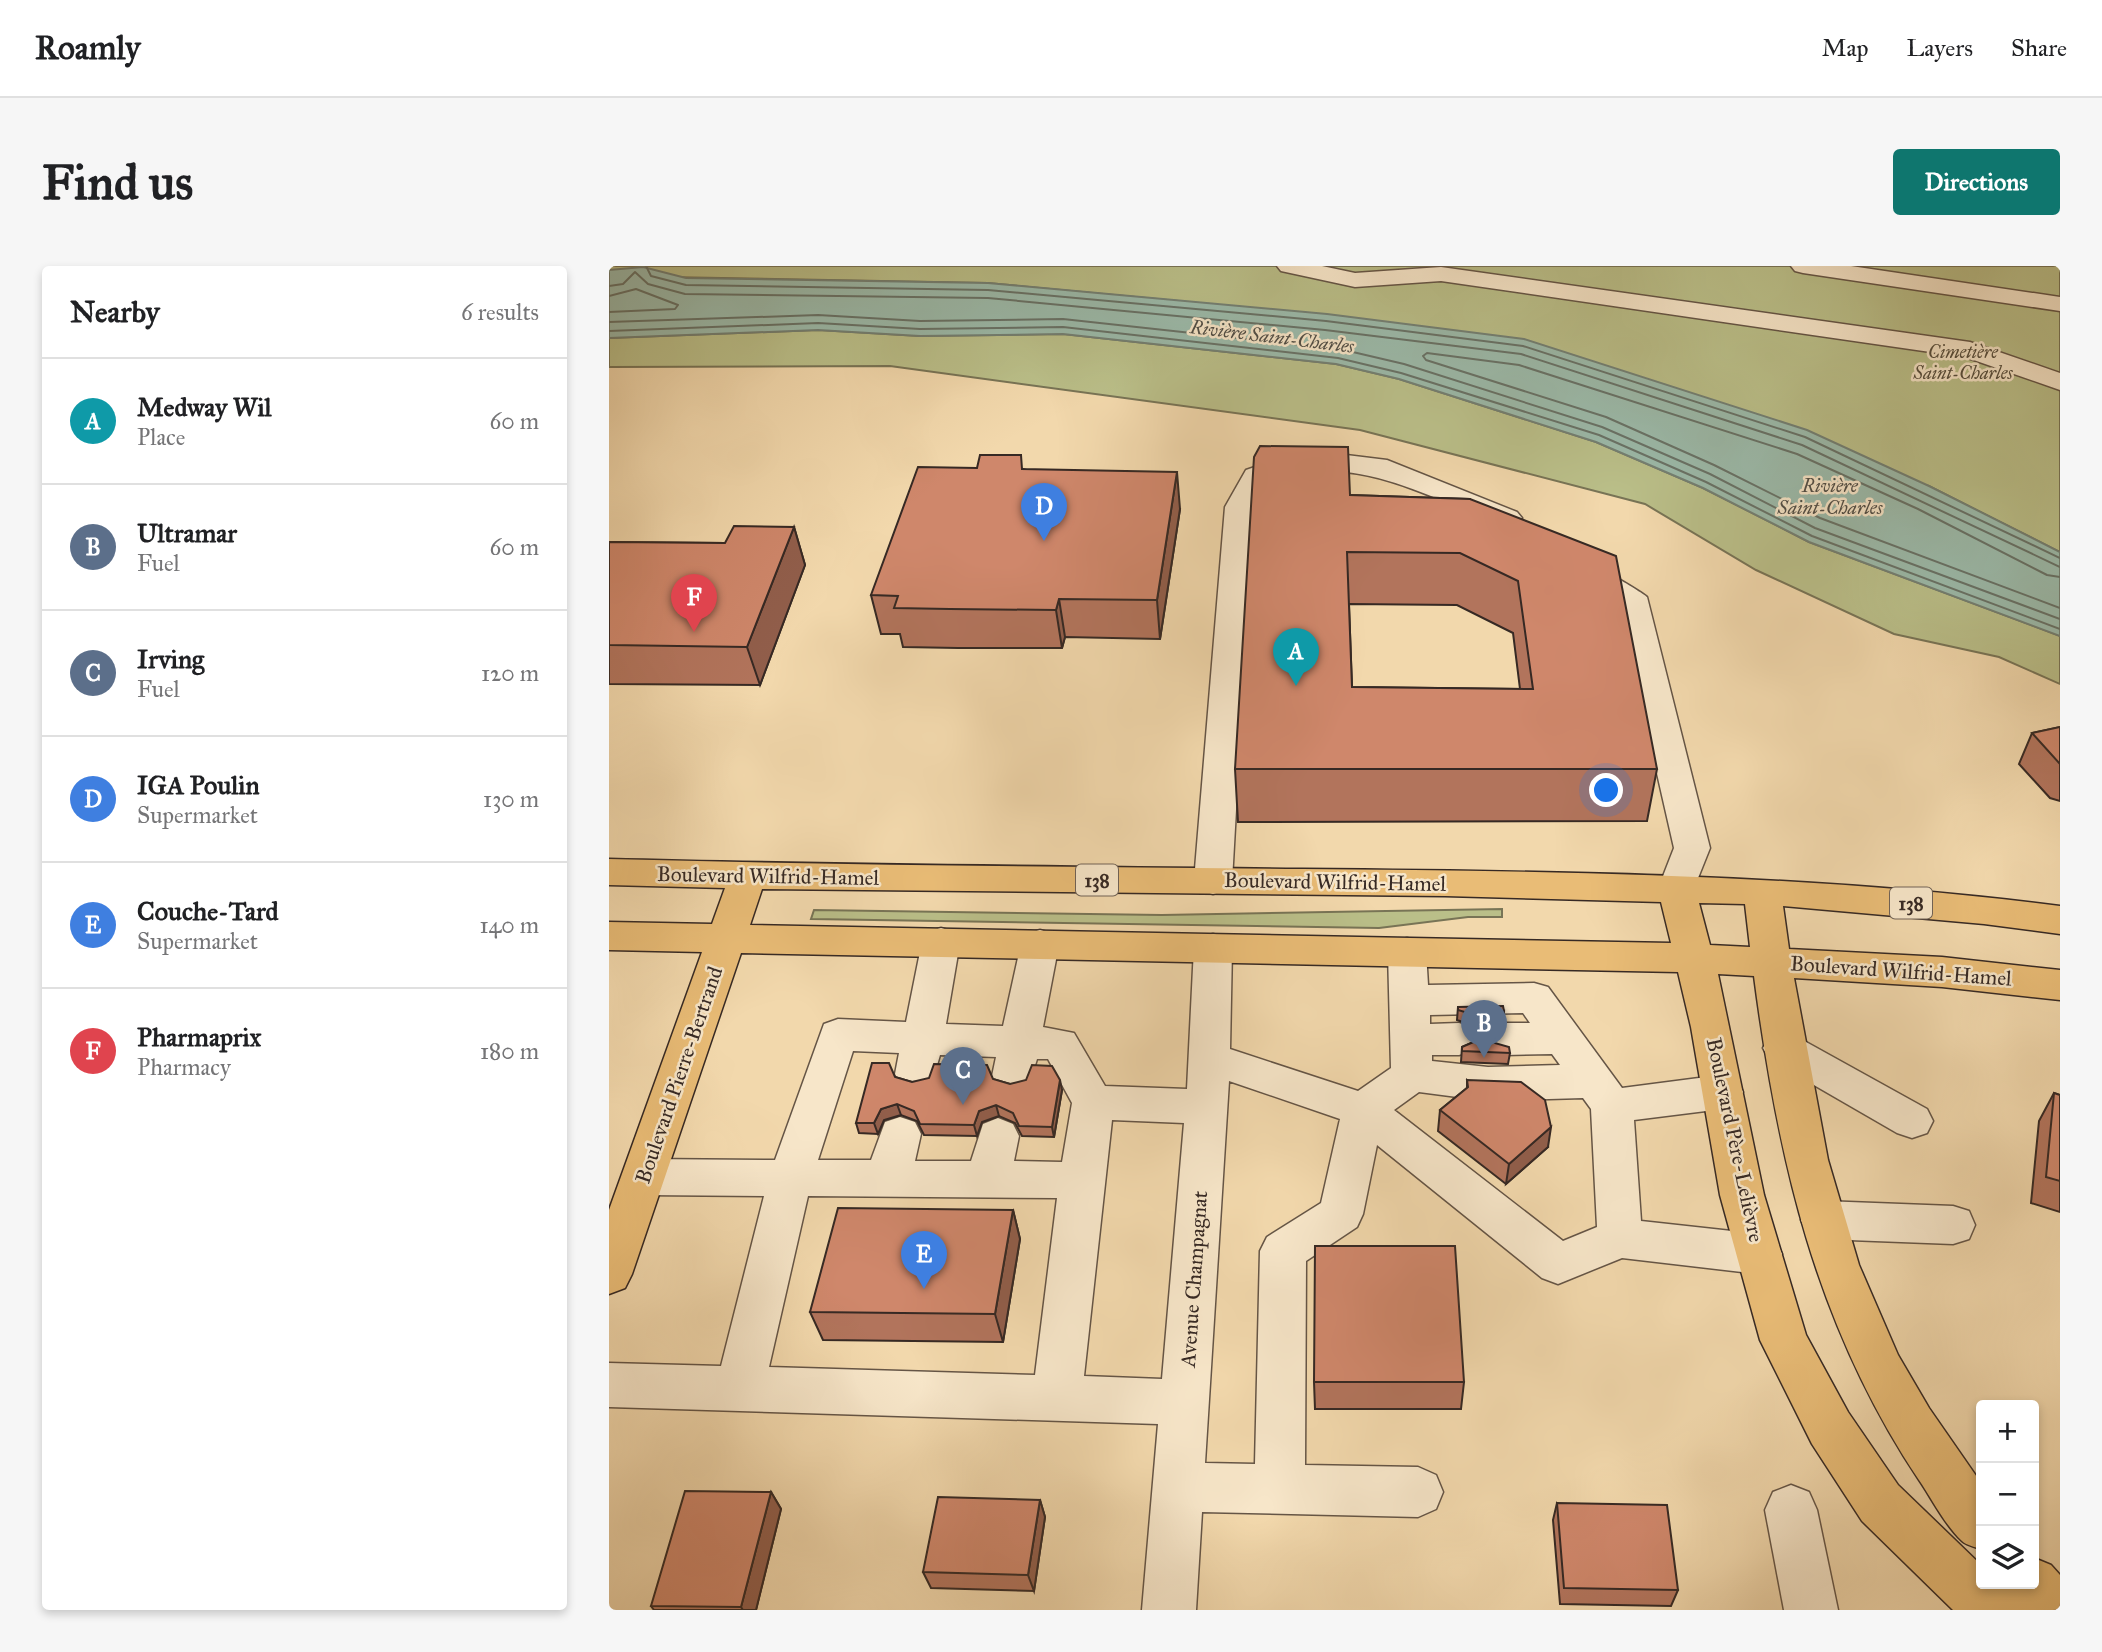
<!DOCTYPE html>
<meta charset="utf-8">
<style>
:root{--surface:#fff;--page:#f6f6f6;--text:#202124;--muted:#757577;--line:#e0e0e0;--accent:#0f766e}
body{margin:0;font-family:"IM FELL Great Primer",serif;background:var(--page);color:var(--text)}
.controls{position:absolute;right:21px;bottom:21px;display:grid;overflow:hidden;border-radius:7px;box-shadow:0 4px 10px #0003}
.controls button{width:63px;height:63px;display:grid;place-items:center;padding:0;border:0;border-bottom:2px solid var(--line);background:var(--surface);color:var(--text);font:35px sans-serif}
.you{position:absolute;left:998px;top:525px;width:24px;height:24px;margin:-18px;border:5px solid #fff;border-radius:50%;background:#1a73e8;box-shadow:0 0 0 10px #1a73e833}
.badge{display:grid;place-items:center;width:46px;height:46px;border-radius:50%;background:var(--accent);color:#fff;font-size:23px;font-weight:700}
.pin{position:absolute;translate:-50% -58px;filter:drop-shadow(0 2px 4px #0008)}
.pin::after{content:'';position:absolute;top:37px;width:24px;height:21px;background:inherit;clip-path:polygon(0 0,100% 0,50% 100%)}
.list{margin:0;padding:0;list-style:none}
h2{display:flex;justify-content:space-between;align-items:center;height:91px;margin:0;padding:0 28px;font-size:30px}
h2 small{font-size:23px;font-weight:400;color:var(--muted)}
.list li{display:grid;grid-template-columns:46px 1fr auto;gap:21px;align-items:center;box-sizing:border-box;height:126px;padding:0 28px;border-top:2px solid var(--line)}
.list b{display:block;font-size:26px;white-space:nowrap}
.list p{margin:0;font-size:23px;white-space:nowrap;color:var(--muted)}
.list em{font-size:23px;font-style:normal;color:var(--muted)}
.icon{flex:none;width:38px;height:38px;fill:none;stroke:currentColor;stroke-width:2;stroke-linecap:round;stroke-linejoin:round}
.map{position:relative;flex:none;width:1451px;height:1344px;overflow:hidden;border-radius:7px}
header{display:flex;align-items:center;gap:42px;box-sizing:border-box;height:98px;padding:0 35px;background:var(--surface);border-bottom:2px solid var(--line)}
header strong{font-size:33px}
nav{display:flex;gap:38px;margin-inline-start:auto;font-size:24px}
.intro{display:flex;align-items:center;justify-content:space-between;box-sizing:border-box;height:168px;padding:0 42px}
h1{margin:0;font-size:49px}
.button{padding:18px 32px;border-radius:7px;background:var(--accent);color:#fff;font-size:24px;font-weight:700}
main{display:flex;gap:42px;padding:0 42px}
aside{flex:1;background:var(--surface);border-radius:7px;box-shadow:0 4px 10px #0003}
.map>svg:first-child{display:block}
.green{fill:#babf89;stroke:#787456;stroke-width:2}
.water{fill:#9bbaaa;stroke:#738074;stroke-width:2}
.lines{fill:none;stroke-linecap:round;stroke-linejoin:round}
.shore{stroke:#687267;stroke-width:2}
.minor-casing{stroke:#655546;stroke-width:3}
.major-casing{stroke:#362924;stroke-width:3}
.minor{fill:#f7e6c9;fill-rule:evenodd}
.major{fill:#e9bc76;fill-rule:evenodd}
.wall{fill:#b2745c;stroke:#362924;stroke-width:2;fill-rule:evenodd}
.shaded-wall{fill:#915e4b;stroke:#362924;stroke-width:2}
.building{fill:#cf876b;stroke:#362924;stroke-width:2;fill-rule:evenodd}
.labels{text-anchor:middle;stroke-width:5;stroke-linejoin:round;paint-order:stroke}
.far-park-label{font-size:18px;font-style:italic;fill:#574e3d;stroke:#f7e6c9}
.far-water-label{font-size:19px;font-style:italic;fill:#4f4d46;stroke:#f7e6c9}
.shield{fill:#f7e6c9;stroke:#706256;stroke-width:2}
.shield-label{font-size:19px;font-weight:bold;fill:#362924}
.street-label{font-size:21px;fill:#362924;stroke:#f7e6c9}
</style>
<header>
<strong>Roamly</strong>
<nav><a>Map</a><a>Layers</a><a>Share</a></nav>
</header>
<div class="intro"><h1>Find us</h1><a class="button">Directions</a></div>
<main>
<aside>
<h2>Nearby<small>6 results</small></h2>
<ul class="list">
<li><span class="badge" style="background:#0f9aa8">A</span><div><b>Medway Wil</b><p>Place</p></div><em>60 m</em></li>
<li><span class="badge" style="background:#5c6f8a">B</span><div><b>Ultramar</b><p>Fuel</p></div><em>60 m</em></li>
<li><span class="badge" style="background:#5c6f8a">C</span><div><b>Irving</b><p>Fuel</p></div><em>120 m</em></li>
<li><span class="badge" style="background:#3f7fe0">D</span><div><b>IGA Poulin</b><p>Supermarket</p></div><em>130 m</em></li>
<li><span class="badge" style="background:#3f7fe0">E</span><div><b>Couche-Tard</b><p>Supermarket</p></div><em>140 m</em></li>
<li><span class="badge" style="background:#e0444e">F</span><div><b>Pharmaprix</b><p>Pharmacy</p></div><em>180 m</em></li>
</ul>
</aside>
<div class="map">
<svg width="1451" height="1344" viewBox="0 0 1451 1344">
<rect width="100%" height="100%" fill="#f2d8ac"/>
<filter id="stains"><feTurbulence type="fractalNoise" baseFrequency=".00286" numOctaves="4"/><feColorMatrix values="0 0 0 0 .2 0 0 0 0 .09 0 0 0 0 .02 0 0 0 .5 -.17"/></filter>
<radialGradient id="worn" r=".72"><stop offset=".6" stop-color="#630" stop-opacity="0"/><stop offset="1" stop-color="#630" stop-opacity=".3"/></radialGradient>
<!-- green -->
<g class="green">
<path d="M 0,0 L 1451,0 L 1451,286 L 1320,220 L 569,35 L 379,17 L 0,10 Z"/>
<path d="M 209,64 L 311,70 L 454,68 L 727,98 L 790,113 L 987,176 L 1094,222 L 1200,276 L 1451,370 L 1451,418 L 1390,391 L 1285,368 L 1147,304 L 1036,238 L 751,164 L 281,100 L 0,101 L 0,72 Z"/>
<path d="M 893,643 L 893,651 L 859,651 L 770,662 L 202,653 L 205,644 L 553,649 Z"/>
</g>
<!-- water -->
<path class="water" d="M 34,1 L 77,12 L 379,17 L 718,48 L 915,73 L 1198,164 L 1320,220 L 1451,286 L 1451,370 L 1200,276 L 1094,222 L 987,176 L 790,113 L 727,98 L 454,68 L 311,70 L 209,64 L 0,72 L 0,4 Z"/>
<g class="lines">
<!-- shore -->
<g class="shore">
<path d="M 37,0 L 42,10 L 77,19 L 379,24 L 717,55 L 914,80 L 1196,171 L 1451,292"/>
<path d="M 0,20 L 14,18 L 26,6 L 39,18 L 76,28 L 379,32 L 716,64 L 912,88 L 1193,179 L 1451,301"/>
<path d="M 0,30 L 27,23 L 69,39 L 66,43 L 0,46"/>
<path d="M 0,56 L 209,49 L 311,55 L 454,53 L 731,83 L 795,98 L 993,161 L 1101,208 L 1206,262 L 1451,353"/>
<path d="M 0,65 L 209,57 L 311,63 L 454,61 L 729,92 L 792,107 L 990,169 L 1097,216 L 1203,270 L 1451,363"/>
<path d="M 1451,311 L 1438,309 L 1309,243 L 1188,188 L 910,99 L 818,87 L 814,90 L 817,94 L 997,151 L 1105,199 L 1211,252 L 1451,342"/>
</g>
<defs>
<g id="minor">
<path d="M 668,0 L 713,0 L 746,7 L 832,1 L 1361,76 L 1451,107 L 1451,124 L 1356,91 L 832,15 L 746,21 L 672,5 Z"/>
<path d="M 1182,0 L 1242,0 L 1451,31 L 1451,45 L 1194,7 L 1186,5 Z"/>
<path d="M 721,187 L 778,194 L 908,246 L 913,252 L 908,258 L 898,261 L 888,258 C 814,228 738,184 658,216 L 644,241 L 623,615 L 617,624 L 604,628 L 591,624 L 585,615 L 616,241 L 637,204 L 675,191 Z"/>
<path d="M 971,292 C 977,293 1036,328 1038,331 L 1101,582 L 1081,632 L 1068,636 L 1055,632 L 1049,623 L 1065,582 L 1009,336 C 988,328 969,320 956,301 L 960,295 Z"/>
<path d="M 332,662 L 346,666 L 351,676 L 337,758 L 394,760 L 412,678 L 417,668 L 431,664 L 445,668 L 450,678 L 434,761 L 465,767 L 496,820 L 578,823 L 585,682 L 590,672 L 604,668 L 618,672 L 623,682 L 621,783 L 749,825 L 782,802 L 779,686 L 784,676 L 798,672 L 812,676 L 817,686 L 819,719 L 925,717 L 939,721 L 1013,822 L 1113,809 L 1128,814 L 1134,826 L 1128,838 L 1113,843 L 1025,854 L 1032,955 L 1150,968 L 1166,974 L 1173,988 L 1166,1002 L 1150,1008 L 1013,992 L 949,1018 L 933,1012 L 768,879 L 754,948 L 748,961 L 697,995 L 696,1199 L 809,1201 L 827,1209 L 834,1226 L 827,1243 L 809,1251 L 593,1246 L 587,1344 L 533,1344 L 549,1158 L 0,1141 L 0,1097 L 112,1100 L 155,930 L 35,929 L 19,924 L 13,911 L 19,898 L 35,893 L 166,894 L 215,758 L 229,753 L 297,756 L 313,676 L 318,666 ZM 914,747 L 921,757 L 896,757 L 882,762 L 876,773 L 882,784 L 896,789 L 943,788 L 951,799 L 879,801 L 823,795 L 823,789 L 850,789 L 864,784 L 870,773 L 864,762 L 850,757 L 821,758 L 821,749 ZM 244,785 L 290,787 L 286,808 L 292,820 L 307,824 L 322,820 L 331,789 L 387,791 L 383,810 L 389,822 L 404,826 L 419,822 L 428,793 L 439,793 L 463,837 L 453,896 L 405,895 L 410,870 L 404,858 L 389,852 L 374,858 L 362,895 L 306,895 L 312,868 L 306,856 L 291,851 L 276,856 L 262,894 L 209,894 ZM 620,815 L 731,853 L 712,937 L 658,971 L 651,985 L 646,1198 L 596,1197 ZM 810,826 L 879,835 L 974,832 L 982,843 L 988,961 L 954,975 L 785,844 ZM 503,854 L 575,857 L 553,1113 L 475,1110 ZM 199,930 L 448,932 L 426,1109 L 160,1101 Z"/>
<path d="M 1174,766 L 1188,771 L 1318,843 L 1324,855 L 1318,867 L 1303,872 L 1288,867 L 1160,793 L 1154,782 L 1160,771 Z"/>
<path d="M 1214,935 L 1344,940 L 1360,945 L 1366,959 L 1360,973 L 1344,978 L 1214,973 L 1198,967 L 1192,954 L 1198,941 Z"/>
<path d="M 1182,1219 L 1200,1226 L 1208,1244 L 1229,1344 L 1175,1344 L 1156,1244 L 1164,1226 Z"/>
</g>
<path id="major" d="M 0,593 C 231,599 462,601 693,603 C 946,605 1200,608 1451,640 L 1451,668 L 1375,658 L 1174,640 L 1180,683 L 1333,691 L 1451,704 L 1451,734 L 1333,721 L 1185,712 L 1219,894 L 1250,999 L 1289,1089 L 1320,1142 L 1372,1217 L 1372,1283 C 1366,1281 1357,1279 1353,1275 C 1336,1259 1323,1233 1310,1214 C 1206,1058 1169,893 1145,710 L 1109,708 L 1155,929 L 1197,1069 L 1239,1146 L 1289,1219 L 1372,1299 L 1372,1318 L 1425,1318 L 1425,1292 L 1442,1299 L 1451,1309 L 1451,1344 L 1344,1344 L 1253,1255 L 1203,1178 L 1151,1074 L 1111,929 L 1082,761 L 1069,706 L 132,687 L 23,1008 L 16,1022 L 0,1028 L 0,944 L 93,686 L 0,684 L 0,656 L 103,658 L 116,622 L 0,619 ZM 153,623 L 836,630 L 1052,636 L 1062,677 L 141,659 ZM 1090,637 L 1136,638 L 1141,681 L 1101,679 Z"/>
</defs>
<!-- minor casing -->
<use href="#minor" class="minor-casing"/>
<!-- major casing -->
<use href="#major" class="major-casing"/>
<!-- minor -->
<use href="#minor" class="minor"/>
<!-- major -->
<use href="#major" class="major"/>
</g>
<!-- wall -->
<g class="wall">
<path d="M 414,203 L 571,243 L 551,373 L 456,371 L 453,382 L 349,382 L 294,381 L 291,368 L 272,368 L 262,329 Z"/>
<path d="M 741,229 L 861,233 L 1048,503 L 1038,555 L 629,556 L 626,503 ZM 740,338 L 848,339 L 904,367 L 911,423 L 743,421 Z"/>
<path d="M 185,261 L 196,299 L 151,419 L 0,418 L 0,276 L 116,277 Z"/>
<path d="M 1451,461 L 1451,535 L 1441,532 L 1410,498 L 1423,467 Z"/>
<path d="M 849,741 L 895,745 L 894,755 L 880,761 L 877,767 L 882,776 L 901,787 L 899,798 L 852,796 L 853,781 L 867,775 L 870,768 L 865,760 L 848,754 Z"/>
<path d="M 286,811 L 303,816 L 384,813 L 401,818 L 453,824 L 445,871 L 413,870 L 406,857 L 390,850 L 373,856 L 368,870 L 315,869 L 308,855 L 292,849 L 275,854 L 269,868 L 250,867 L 247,857 Z"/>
<path d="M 858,814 L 939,881 L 897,918 L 829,865 L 831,844 L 858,822 Z"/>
<path d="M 1445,827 L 1451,829 L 1451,946 L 1422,937 L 1430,855 Z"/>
<path d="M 404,944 L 411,973 L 394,1076 L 214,1074 L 201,1046 Z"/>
<path d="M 705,1116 L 855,1116 L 852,1143 L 706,1143 Z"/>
<path d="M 162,1226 L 172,1243 L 147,1344 L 45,1344 L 42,1340 Z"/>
<path d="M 431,1234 L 436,1251 L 425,1325 L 322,1322 L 314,1306 Z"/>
<path d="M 948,1237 L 1069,1324 L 1062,1340 L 951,1338 L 944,1254 Z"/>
</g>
<!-- shaded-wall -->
<g class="shaded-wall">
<path d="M 568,206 L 571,243 L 551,373 L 548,334 Z"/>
<path d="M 185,261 L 196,299 L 151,419 L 138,381 Z"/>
<path d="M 450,333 L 456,371 L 453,382 L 447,344 Z"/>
<path d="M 895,745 L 894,755 L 880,761 L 874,774 L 875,764 L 881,750 Z"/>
<path d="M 451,814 L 453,824 L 445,871 L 443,861 Z"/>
<path d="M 288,838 L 292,849 L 275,854 L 269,868 L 265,857 L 272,843 Z"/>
<path d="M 387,839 L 390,850 L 373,856 L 368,870 L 365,859 L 370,845 Z"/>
<path d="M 942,861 L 939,881 L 897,918 L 900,898 Z"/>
<path d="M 404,944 L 411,973 L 394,1076 L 386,1048 Z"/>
<path d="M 162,1226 L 172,1243 L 147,1344 L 134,1344 L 132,1341 Z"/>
<path d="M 431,1234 L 436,1251 L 425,1325 L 419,1309 Z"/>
</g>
<!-- building -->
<g class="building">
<path d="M 651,180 L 739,181 L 741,229 L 861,233 L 1007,290 L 1048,503 L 626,503 L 645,191 ZM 738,286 L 851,287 L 909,315 L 924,423 L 743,421 Z"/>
<path d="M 371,189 L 412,189 L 413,203 L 568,206 L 548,334 L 450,333 L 447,344 L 341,343 L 285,342 L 289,330 L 262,329 L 309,201 L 368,202 Z"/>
<path d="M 125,260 L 185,261 L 138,381 L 0,379 L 0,276 L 116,277 Z"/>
<path d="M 1451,461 L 1451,498 L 1423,467 Z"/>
<path d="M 894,740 L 895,745 L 881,750 L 875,764 L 882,776 L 900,781 L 901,787 L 853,785 L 853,781 L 867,775 L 873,761 L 866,749 L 849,744 L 849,741 Z"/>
<path d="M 263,797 L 280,797 L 286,811 L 303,816 L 320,812 L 325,798 L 378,799 L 384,813 L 401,818 L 417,814 L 423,799 L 443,800 L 451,814 L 443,861 L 410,860 L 404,847 L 387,839 L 370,845 L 365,859 L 311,858 L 305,845 L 288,838 L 272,843 L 265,857 L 247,857 Z"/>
<path d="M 858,814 L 912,816 L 936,834 L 942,861 L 900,898 L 831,844 L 859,821 Z"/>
<path d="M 1445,827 L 1451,829 L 1451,915 L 1437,911 Z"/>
<path d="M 229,942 L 404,944 L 386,1048 L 201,1046 Z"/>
<path d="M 706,980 L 846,980 L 855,1116 L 705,1116 Z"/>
<path d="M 76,1225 L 162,1226 L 132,1341 L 42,1340 Z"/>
<path d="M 329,1231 L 431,1234 L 419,1309 L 314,1306 Z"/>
<path d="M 948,1237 L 1058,1239 L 1069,1324 L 955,1322 Z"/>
</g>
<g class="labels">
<!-- far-park labels -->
<g class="far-park-label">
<text x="1354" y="92">Cimetière<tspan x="1354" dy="21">Saint-Charles</tspan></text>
</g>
<!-- far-water labels -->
<g class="far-water-label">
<text transform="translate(663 70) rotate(7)" y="7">Rivière Saint-Charles</text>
<text x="1221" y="226">Rivière<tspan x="1221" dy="22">Saint-Charles</tspan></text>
</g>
<!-- shield labels -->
<g class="shield">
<rect x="467" y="598.5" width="42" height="31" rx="5"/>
<rect x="1281" y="621.5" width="42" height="31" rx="5"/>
</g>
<g class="shield-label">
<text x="488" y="621">138</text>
<text x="1302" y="644">138</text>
</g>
<!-- street labels -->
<g class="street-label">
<text transform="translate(159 610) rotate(1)" y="7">Boulevard Wilfrid-Hamel</text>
<text transform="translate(726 616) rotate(1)" y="7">Boulevard Wilfrid-Hamel</text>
<text transform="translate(1292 705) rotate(4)" y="7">Boulevard Wilfrid-Hamel</text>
<text transform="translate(70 809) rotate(-71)" y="7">Boulevard Pierre-Bertrand</text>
<text transform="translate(1126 874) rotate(78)" y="7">Boulevard Père-Lelièvre</text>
<text transform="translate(585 1013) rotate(-86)" y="7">Avenue Champagnat</text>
</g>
</g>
<rect width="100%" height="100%" filter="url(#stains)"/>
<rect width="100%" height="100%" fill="url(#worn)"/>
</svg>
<div class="controls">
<button>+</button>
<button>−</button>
<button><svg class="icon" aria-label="layers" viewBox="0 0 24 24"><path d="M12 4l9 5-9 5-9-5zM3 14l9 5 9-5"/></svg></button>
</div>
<div class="you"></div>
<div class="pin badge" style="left:687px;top:420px;background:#0f9aa8">A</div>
<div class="pin badge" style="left:875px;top:792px;background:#5c6f8a">B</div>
<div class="pin badge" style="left:354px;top:839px;background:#5c6f8a">C</div>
<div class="pin badge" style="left:435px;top:275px;background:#3f7fe0">D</div>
<div class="pin badge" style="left:315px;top:1023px;background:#3f7fe0">E</div>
<div class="pin badge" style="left:85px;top:366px;background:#e0444e">F</div>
</div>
</main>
